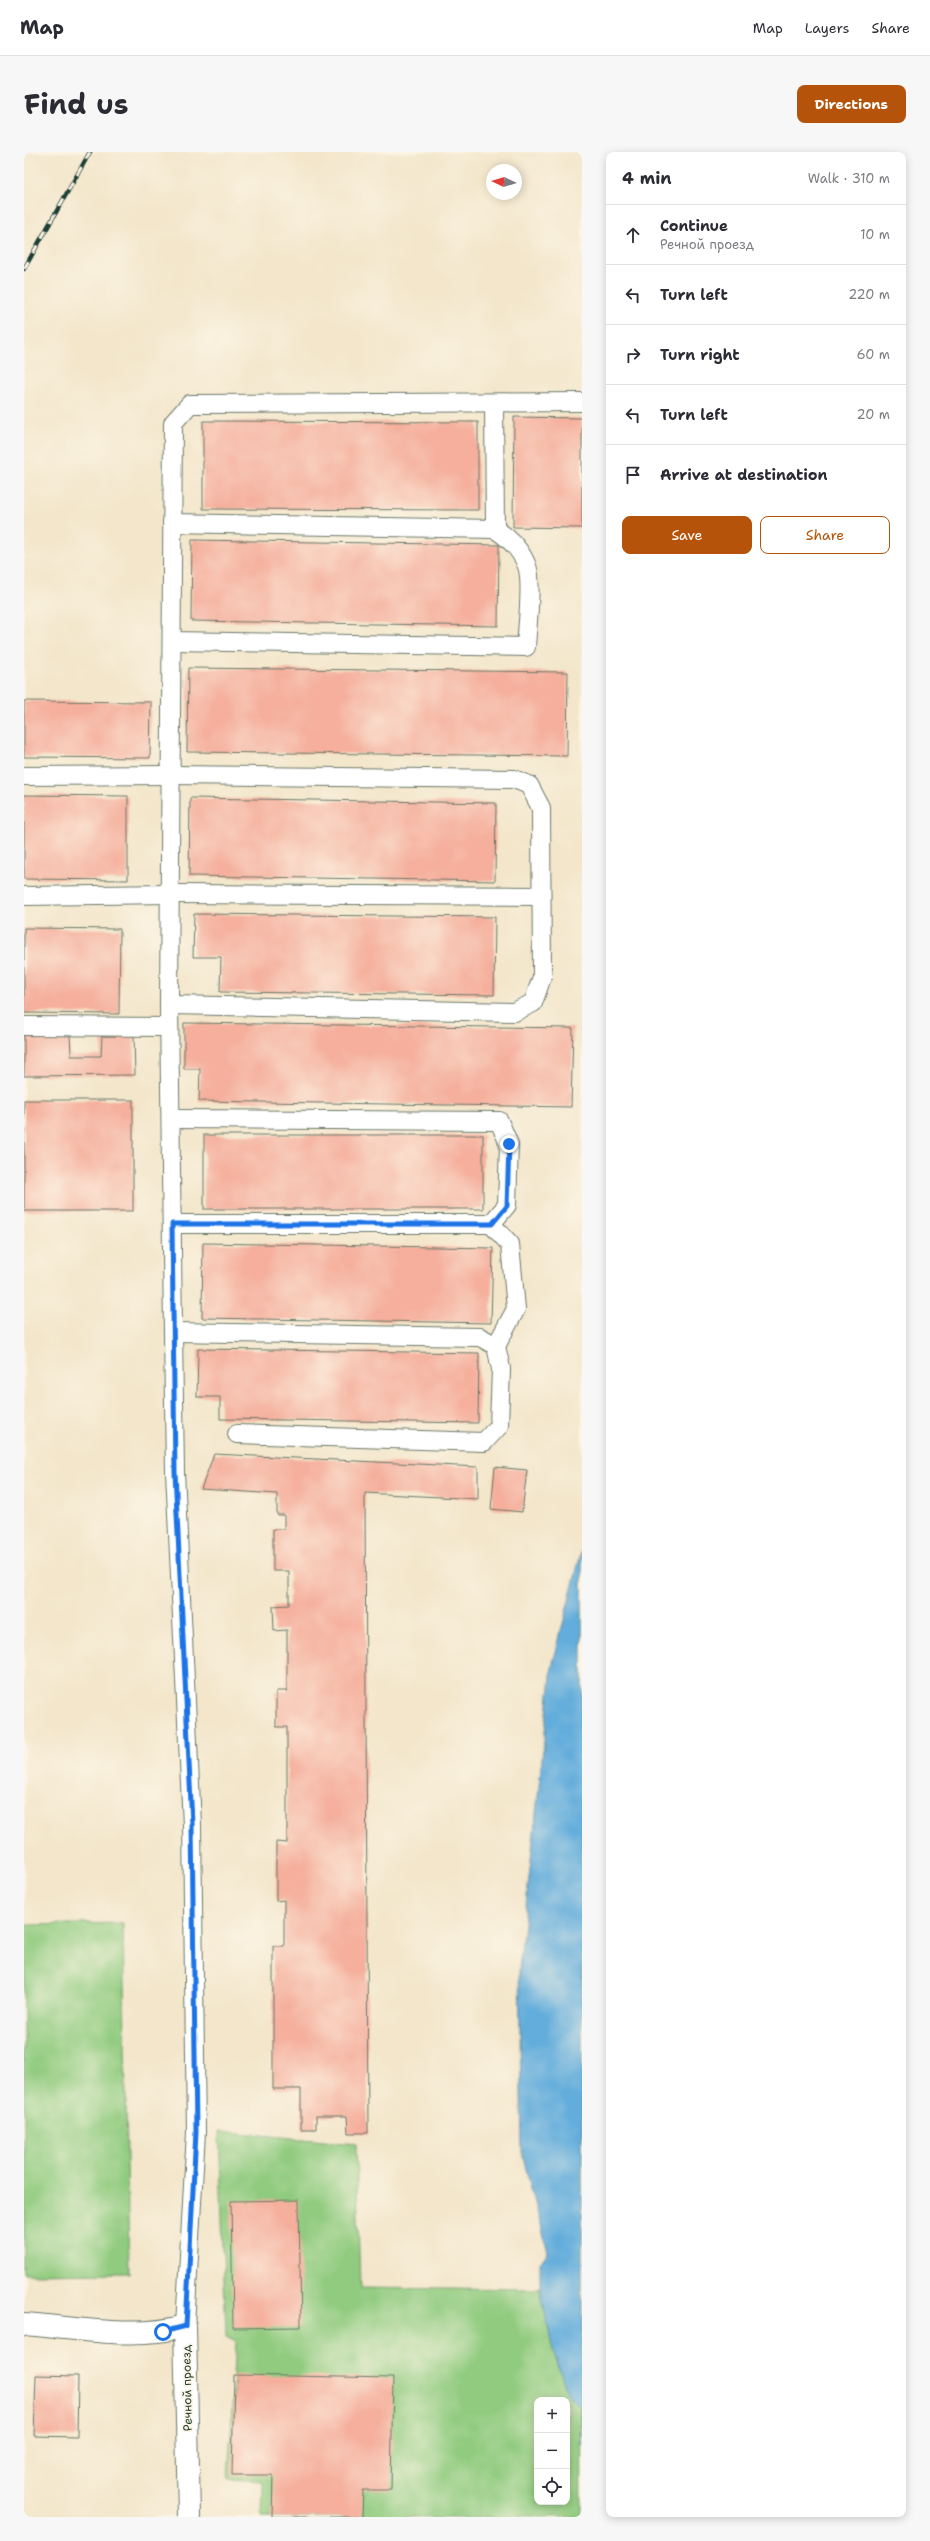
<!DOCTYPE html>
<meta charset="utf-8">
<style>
:root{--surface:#fff;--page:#f7f7f7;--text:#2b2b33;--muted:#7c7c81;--line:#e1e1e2;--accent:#b45309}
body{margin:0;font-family:"Shantell Sans",sans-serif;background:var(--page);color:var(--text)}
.controls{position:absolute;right:12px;bottom:12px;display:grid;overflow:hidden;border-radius:8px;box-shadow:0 2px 10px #0003}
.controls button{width:36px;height:36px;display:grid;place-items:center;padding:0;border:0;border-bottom:1px solid var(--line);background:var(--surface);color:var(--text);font:20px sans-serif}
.compass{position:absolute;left:462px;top:12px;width:36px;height:36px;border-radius:50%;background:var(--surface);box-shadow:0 2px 10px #0003;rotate:274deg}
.stop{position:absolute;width:12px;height:12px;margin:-9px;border:3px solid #1a73e8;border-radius:50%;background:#fff}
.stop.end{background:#1a73e8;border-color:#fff;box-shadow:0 1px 4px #0008}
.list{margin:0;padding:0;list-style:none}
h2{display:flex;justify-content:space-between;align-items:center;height:52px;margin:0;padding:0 16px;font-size:17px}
h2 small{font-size:13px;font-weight:400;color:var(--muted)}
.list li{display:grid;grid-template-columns:26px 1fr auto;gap:12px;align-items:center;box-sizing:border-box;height:60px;padding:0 16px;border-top:1px solid var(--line)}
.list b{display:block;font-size:15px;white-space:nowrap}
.list p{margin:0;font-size:13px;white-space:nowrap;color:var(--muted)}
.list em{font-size:13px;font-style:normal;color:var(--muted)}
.actions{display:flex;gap:8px;padding:12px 16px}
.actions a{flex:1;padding:9px 0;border:1px solid var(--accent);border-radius:8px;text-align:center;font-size:14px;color:var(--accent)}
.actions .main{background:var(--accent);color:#fff}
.icon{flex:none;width:22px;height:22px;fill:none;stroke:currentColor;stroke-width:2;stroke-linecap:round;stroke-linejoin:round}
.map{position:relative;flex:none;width:558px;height:2365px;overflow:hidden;border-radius:8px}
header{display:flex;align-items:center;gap:24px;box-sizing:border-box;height:56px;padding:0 20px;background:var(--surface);border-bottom:1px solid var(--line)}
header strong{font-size:19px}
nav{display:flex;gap:22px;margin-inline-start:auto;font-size:14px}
.intro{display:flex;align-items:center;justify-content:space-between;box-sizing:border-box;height:96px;padding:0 24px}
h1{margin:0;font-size:28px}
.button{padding:10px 18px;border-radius:8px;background:var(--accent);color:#fff;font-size:14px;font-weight:700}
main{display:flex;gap:24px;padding:0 24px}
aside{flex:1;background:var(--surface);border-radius:8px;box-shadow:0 2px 10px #0003}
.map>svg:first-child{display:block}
.green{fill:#90cb7f;stroke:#58845a;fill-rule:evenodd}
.water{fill:#64addc;stroke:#427588}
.building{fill:#f5af9c}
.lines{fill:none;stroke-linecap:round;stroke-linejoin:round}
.service-casing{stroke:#697869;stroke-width:20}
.minor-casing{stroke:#697869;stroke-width:24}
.service{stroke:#fff;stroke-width:18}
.minor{stroke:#fff;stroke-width:22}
.rail-casing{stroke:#1f3d34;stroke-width:4.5}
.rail{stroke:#fcf5e5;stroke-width:3;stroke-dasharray:9;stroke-linecap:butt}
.route{stroke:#1a73e8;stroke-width:5}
.labels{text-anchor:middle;stroke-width:3.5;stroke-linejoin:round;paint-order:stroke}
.street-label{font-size:12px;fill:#1f3d34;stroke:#fcf5e5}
</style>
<header>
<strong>Map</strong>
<nav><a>Map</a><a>Layers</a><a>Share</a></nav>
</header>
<div class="intro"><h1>Find us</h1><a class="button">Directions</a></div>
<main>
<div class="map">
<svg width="558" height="2365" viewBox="0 0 558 2365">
<rect width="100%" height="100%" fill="#fcf5e5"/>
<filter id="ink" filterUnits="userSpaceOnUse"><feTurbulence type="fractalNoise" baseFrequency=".025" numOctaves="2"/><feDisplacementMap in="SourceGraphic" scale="8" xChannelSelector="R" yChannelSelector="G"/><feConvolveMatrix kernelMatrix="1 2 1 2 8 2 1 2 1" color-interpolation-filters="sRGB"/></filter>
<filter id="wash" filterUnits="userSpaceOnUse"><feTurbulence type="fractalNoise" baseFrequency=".012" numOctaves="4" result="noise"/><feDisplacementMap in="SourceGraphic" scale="16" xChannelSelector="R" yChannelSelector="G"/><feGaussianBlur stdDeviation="0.9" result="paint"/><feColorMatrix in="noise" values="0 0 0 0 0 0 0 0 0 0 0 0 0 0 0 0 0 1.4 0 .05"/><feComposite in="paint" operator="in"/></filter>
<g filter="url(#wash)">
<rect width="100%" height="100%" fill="#f3e6cb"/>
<!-- green -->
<g class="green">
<path d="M 99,1771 L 105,2121 L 0,2122 L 0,1773 Z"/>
<path d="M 195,1979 L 332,1992 L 336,2135 L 516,2137 L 529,2198 L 544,2243 L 557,2256 L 558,2365 L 238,2365 L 239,2329 L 204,2327 L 212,2189 L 202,2184 ZM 513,2248 L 543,2248 L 543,2350 L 513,2350 Z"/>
</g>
<!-- water -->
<path class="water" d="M 558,1397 L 558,2294 L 557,2256 L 544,2243 L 529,2198 L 516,2137 L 516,2111 L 524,2100 L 498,2002 L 495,1817 L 528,1515 Z"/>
<g id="blocks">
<!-- building -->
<g class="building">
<path d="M 490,265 L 558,266 L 558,376 L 489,375 Z"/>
<path d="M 179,269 L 454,270 L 454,358 L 179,357 Z"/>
<path d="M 168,388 L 475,393 L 474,474 L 167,469 Z"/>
<path d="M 164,516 L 544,520 L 543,604 L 163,600 Z"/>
<path d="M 0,549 L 127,550 L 126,606 L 0,605 Z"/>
<path d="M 0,643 L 104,644 L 104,728 L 0,727 Z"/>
<path d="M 166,646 L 472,651 L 471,729 L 165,724 Z"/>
<path d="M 170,762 L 471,765 L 470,843 L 196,840 L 197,805 L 169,805 Z"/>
<path d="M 0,776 L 96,777 L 95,862 L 0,861 Z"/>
<path d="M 160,871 L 549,876 L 547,955 L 175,949 L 176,917 L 160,917 Z"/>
<path d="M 0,883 L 46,883 L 47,904 L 77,904 L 78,884 L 110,883 L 111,923 L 0,924 Z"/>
<rect x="0" y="948" width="109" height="111"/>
<rect x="180" y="983" width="279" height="74"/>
<path d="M 179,1091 L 469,1096 L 467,1171 L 178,1166 Z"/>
<path d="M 174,1197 L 455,1201 L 454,1271 L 196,1267 L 196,1245 L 173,1245 Z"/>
<path d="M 190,1302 L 454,1315 L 454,1347 L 341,1341 L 344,1981 L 324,1981 L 323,1964 L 292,1964 L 292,1977 L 277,1977 L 277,1937 L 249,1937 L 249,1794 L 260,1794 L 260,1748 L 252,1749 L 252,1690 L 263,1691 L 263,1575 L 252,1575 L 252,1539 L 263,1539 L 263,1478 L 250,1479 L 249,1454 L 265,1453 L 265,1419 L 249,1419 L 249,1377 L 260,1377 L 260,1363 L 253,1363 L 253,1342 L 177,1337 Z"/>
<path d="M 471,1315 L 503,1318 L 498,1360 L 467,1357 Z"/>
<path d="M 275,2048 L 277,2175 L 209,2176 L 207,2049 Z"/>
<path d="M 12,2223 L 54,2224 L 53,2285 L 10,2284 Z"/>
<path d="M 210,2223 L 369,2226 L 367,2338 L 339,2338 L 338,2365 L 248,2365 L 249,2323 L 208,2323 Z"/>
</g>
</g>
</g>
<g filter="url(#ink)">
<use href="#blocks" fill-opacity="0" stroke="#697869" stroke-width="1"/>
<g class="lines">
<defs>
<g id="service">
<path d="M 470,251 L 471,377"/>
<path d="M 148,489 L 502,495 C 503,476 509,430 503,414 C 497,398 485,386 471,377 L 148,371"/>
<path d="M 0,624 L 147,623 L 490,627 L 505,633 L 517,656 L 518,825 L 509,851 L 490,860 L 145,853"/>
<path d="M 0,744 L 146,742 L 517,744"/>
<path d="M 0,874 L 145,875"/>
<path d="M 147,967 L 475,969 L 485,992 L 483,1053 L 467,1072 L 148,1072"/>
<path d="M 467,1072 L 486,1092 L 492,1157 L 472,1194"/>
<path d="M 149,1180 L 456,1185 L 472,1194 L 477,1217 L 475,1274 L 460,1290 L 213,1282"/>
<path d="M 161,2174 L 172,1980 L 168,1673 L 151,1320 L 149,1180 L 145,853 L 149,271 L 166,252 L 558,250"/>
</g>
<path id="minor" d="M 0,2172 C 52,2176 111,2188 161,2174 L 165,2365"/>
</defs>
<!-- service casing -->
<use href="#service" class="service-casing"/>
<!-- minor casing -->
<use href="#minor" class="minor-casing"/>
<!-- service -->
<use href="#service" class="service"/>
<!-- minor -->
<use href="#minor" class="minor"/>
<defs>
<path id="rail" d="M 0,117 L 66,0"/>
</defs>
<!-- rail casing -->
<use href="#rail" class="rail-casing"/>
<!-- rail -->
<use href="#rail" class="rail"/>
</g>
</g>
<g class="lines" filter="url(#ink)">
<!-- route -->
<path class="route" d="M 139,2180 L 162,2174 L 172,1980 L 168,1672 L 151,1320 L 148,1072 L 468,1072 L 483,1054 L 485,992"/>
</g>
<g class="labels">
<!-- street labels -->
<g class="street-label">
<text transform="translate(163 2236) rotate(-91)" y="4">Речной проезд</text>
</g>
</g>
</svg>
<div class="controls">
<button>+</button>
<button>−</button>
<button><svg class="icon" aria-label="locate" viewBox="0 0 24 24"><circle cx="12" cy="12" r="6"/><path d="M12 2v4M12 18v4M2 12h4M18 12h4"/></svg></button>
</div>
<svg class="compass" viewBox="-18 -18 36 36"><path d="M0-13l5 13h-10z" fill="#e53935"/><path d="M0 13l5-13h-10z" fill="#7c7c81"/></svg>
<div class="stop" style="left:139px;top:2180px"></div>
<div class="stop end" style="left:485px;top:992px"></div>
</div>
<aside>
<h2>4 min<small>Walk · 310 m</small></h2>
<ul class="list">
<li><svg class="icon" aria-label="ahead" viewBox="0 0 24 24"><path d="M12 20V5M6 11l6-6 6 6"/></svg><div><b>Continue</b><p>Речной проезд</p></div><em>10 m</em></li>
<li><svg class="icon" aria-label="left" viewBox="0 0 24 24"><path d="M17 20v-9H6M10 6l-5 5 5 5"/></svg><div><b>Turn left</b></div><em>220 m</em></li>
<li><svg class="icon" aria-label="right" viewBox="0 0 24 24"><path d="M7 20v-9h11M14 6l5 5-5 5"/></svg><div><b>Turn right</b></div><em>60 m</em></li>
<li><svg class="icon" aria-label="left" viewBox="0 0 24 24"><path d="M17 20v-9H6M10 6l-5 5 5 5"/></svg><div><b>Turn left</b></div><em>20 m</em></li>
<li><svg class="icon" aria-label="arrive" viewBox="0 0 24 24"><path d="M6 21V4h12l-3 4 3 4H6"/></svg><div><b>Arrive at destination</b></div></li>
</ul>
<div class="actions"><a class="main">Save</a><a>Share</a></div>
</aside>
</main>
